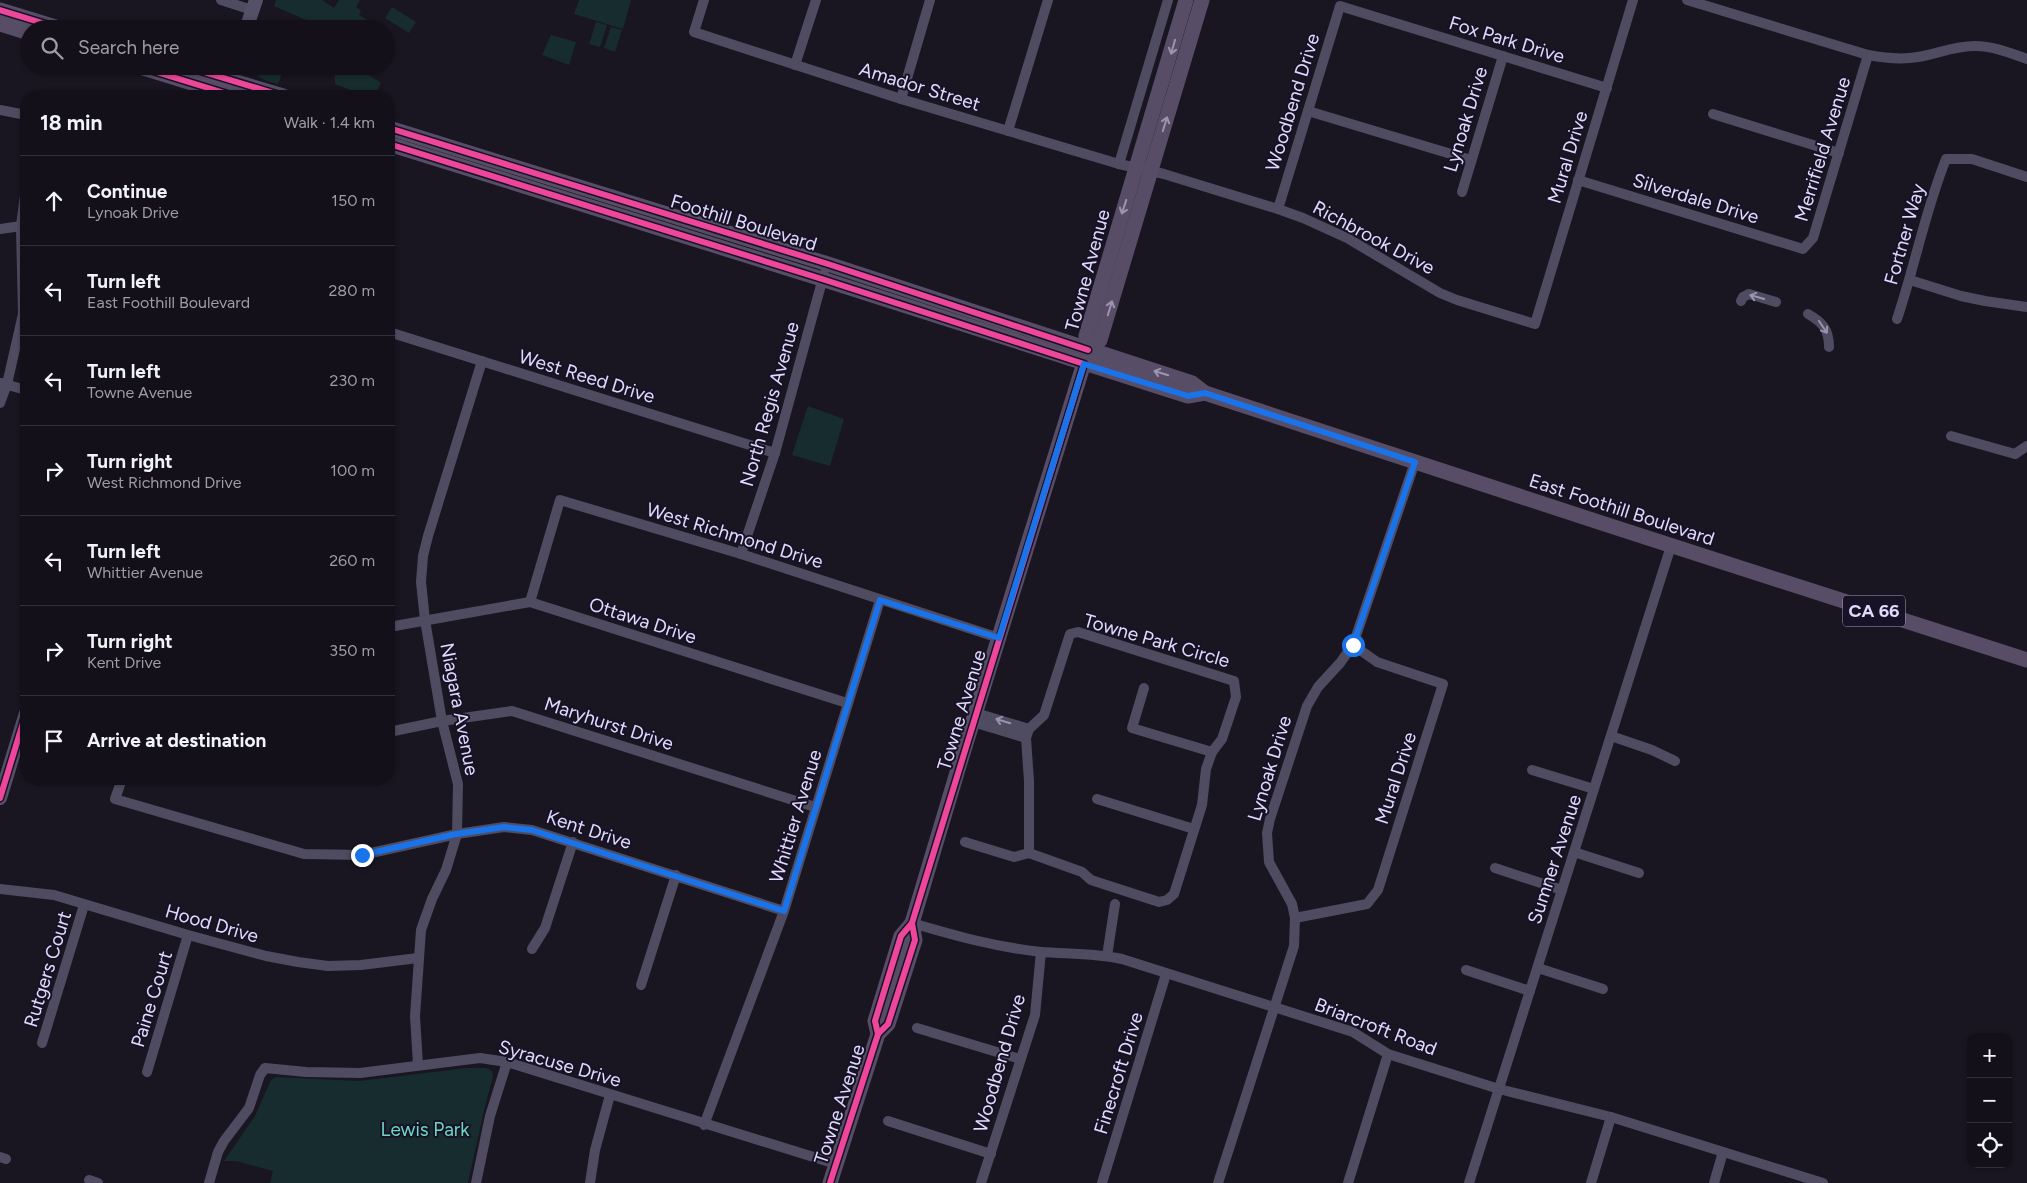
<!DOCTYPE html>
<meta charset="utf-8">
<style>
:root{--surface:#13101a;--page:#201e27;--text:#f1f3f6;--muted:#9d9da2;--line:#323039}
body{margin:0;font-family:Figtree,sans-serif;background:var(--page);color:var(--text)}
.controls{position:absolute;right:15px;bottom:15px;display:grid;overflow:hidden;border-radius:10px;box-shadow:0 1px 4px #0004}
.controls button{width:45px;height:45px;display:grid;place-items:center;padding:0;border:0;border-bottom:1px solid var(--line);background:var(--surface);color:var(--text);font:25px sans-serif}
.stop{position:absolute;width:15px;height:15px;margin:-11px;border:4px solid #1a73e8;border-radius:50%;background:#fff}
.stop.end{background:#1a73e8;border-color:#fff;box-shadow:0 1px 5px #0008}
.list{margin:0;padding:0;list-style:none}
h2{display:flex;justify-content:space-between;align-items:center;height:65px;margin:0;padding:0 20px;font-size:21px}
h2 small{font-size:16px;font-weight:400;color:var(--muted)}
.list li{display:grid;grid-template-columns:32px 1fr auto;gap:15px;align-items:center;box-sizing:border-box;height:90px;padding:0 20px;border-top:1px solid var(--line)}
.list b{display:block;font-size:19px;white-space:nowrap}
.list p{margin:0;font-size:16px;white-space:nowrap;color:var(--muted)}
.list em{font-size:16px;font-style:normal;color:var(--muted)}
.icon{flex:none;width:28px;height:28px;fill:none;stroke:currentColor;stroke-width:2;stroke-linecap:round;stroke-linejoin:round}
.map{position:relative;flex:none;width:2027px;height:1183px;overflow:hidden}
.search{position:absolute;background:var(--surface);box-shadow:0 1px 4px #0004;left:20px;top:20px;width:375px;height:55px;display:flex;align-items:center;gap:12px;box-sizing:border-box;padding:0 18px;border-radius:28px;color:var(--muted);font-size:19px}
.panel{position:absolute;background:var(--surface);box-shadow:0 1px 4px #0004;left:20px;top:90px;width:375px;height:695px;border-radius:20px}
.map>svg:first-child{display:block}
.green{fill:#162c2e}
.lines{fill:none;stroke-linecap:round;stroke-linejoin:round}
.minor{stroke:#4f4c61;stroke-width:10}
.secondary{stroke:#535067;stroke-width:14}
.primary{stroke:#574d66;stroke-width:15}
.cycleway-casing{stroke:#171226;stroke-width:9}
.cycleway{stroke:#ed469a;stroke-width:6}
.oneway{stroke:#9c94b1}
.oneway2{stroke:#9893ae}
.route{stroke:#1a73e8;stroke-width:6}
.labels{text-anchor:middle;stroke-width:4;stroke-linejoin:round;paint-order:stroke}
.shield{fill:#171226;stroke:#a49ebc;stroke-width:1}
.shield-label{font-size:18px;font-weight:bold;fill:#e0dafc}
.street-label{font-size:19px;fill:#e0dafc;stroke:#171226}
.park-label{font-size:19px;fill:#6cd6c3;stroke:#171226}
</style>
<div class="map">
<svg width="2027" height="1183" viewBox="0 0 2027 1183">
<rect width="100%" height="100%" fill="#191622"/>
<!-- green -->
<g class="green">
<path d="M 276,0 L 322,0 L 334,8 L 339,0 L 360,0 L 356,7 L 361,11 L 359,15 L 379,27 L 322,29 L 320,26 L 274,6 Z"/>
<path d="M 579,0 L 631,0 L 623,29 L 574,14 Z"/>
<path d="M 392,7 L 416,22 L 409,33 L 385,18 Z"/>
<path d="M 596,22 L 607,25 L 600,47 L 589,44 Z"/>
<path d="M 611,27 L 622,30 L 615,52 L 604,48 Z"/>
<path d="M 551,35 L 576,42 L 569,65 L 542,55 Z"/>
<path d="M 254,66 L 280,66 L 281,76 L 278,84 C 266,80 255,80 254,66 Z"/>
<path d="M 334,66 L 355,66 L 381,83 L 374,96 L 366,96 L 335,84 Z"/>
<path d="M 808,406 L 844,419 L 830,466 L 792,455 Z"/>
<path d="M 467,1068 L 487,1068 L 492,1071 L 493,1077 L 485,1106 L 468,1183 L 270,1183 L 273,1171 L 236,1161 L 224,1161 L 255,1116 L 271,1080 L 276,1077 L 359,1081 Z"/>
</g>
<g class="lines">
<!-- minor -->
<g class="minor">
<path d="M 221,0 L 252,10"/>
<path d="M 704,0 L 694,32 L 901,99 L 1119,164 L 1164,174 L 1278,209 L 1303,218 L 1347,238 L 1440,293 L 1457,300 L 1535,324 L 1633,0"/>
<path d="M 1687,0 L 1868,55 C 1884,58 1901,60 1918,57 C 1937,54 1954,46 1975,46 C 1993,46 2010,53 2027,59"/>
<path d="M 795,65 L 816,0"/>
<path d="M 901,99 L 930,0"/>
<path d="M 0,110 L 26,115"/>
<path d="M 1308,111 L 1471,160"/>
<path d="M 1713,114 L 1839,153"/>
<path d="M 1008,131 L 1048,0"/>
<path d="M 1119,164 L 1168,0"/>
<path d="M 1578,180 L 1803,249 L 1813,238 L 1868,55"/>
<path d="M 1462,192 L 1503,56"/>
<path d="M 1278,209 L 1340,6 L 1607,88"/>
<path d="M 0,229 L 21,226"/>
<path d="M 1910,280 L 1961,296 L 1985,301 L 2027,307"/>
<path d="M 1741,301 L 1743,297 L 1749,294 L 1776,302"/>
<path d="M 1808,314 C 1822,322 1829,329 1829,347"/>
<path d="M 1897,319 C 1915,266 1925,211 1946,159 L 1972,159 L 2027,177"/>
<path d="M 389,332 L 775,453"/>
<path d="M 1,383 L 26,390"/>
<path d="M 0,403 L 7,384 L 23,314 L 21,226 L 26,188"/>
<path d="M 1951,436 L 2015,454 L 2027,446"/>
<path d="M 741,554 L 775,453 L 824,274"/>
<path d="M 530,602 L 560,500 L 741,554 L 999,638"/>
<path d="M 389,627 L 530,602 L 847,703"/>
<path d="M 1078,632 L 1234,681 L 1236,697 L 1222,739 L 1212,752 L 1206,769 L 1202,805 L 1174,894 L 1167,900 L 1159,902 L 1091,880 L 1082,872 L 1029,853 L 1029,781 L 1026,738 L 1029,729 L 1044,715 L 1070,634 Z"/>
<path d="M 1144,688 L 1132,728 L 1212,752"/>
<path d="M 976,713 L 1029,729"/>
<path d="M 973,722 L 1026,738"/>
<path d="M 389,732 L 442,721 L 512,711 L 815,807"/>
<path d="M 1611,736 L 1652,750 L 1675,761"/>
<path d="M 1532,770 L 1594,789"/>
<path d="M 122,779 L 115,799 L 304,854 L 362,855 L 457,834 L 504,827 L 532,830 L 784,911"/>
<path d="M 1097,799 L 1194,829"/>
<path d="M 965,842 L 1014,857 L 1029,853"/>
<path d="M 1574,852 L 1639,873"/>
<path d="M 1495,868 L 1562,890"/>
<path d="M 0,889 L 54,895 L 188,935 L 266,956 L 298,962 L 328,966 L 361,965 L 418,958"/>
<path d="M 1295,918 L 1367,904 L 1378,890 L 1443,684 L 1377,662 L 1353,645"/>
<path d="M 912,923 C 956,936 996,947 1041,952 C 1068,954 1095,953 1122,959 L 1353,1032 L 1388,1054 L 1499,1089 L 1611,1117 L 1823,1183"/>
<path d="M 532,949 L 545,928 L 573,842"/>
<path d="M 1107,956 L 1115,904"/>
<path d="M 1538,968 L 1603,989"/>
<path d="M 1466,970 L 1530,991"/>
<path d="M 641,985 L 676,875"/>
<path d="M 917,1028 L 1020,1059"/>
<path d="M 42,1043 L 84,905"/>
<path d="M 418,1065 L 415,1016 L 421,930 L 432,899 L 446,870 L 457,834 L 458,784 L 442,721 L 425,620 L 421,582 L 423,556 L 428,536 L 482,361"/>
<path d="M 147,1072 L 188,935"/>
<path d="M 888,1121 L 991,1154"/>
<path d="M 704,1125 L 784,911 L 880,600"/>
<path d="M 0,1157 L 6,1159"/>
<path d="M 89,1180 L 98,1183"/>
<path d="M 209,1183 L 218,1152 L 224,1141 L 249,1108 L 260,1075 L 265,1068 L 306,1072 L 360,1073 L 480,1058 L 507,1062 L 836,1164"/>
<path d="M 476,1183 L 490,1116 L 507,1062"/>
<path d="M 590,1183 L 595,1150 L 610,1095"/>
<path d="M 981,1183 L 1035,1015 L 1041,952"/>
<path d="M 1102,1183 L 1166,974"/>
<path d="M 1218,1183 L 1294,946 L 1295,918 L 1292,904 L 1269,862 L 1267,833 L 1270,819 L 1307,706 L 1318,687 L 1340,663 L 1353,645 L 1415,462"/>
<path d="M 1348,1183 L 1388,1054"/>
<path d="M 1469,1183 L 1671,546"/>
<path d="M 1591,1183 L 1611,1117"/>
<path d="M 1714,1183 L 1723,1152"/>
</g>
<!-- secondary -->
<g class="secondary">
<path d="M 246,29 L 256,0"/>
<path d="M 221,87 L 234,66"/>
<path d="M 0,798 L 26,713"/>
</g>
<!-- primary -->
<g class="primary">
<path d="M 0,10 L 62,29"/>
<path d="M 0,24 L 29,33"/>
<path d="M 137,66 L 234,96"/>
<path d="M 184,66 L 283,96"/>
<path d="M 389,128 L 828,264 L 1192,383 L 1205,393 C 1479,483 1752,573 2027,660"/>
<path d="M 389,144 L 822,279 L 1188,396 L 1205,393"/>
<path d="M 1088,350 L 1100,340 L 1202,0"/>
<path d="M 878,1034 L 875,1021 L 901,936 L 912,923 L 959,766 L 1088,350 L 1086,336 L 1186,0"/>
<path d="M 830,1183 L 878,1034 L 888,1024 L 915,940 L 912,923"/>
</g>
<defs>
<g id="cycleway">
<path d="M 0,10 L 62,29"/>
<path d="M 137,66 L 234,96"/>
<path d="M 184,66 L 283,96"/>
<path d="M 389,128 L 828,264 L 1088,350"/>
<path d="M 389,144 L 822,279 L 1084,364 L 912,923 L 901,936 L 875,1021 L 878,1034"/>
<path d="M 0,798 L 26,713"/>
<path d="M 830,1183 L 878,1034 L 888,1024 L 915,940 L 912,923"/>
</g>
</defs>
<!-- cycleway casing -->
<use href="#cycleway" class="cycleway-casing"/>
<!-- cycleway -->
<use href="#cycleway" class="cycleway"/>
</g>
<!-- one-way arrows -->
<defs><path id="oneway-shaft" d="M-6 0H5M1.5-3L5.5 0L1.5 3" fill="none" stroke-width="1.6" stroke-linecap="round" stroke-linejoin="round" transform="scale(1.25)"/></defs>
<g class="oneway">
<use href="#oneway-shaft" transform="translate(1173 47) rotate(106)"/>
<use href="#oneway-shaft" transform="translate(1165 124) rotate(-73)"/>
<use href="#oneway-shaft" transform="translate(1124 207) rotate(108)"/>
<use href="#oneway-shaft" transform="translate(1110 308) rotate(-73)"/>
<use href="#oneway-shaft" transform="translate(1161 373) rotate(-163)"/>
</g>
<g class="oneway2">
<use href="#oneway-shaft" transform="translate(1757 297) rotate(-164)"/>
<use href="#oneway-shaft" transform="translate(1823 327) rotate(56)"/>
<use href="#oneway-shaft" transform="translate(1003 721) rotate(-163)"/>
</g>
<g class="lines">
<!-- route -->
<path class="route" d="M 362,855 L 456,834 L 504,827 L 532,830 L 784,911 L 880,600 L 999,638 L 1084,364 L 1188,396 L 1205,393 L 1415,462 L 1353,645"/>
</g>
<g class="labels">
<!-- shield labels -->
<rect class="shield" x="1843" y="595.5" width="62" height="31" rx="4"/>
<g class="shield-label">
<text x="1874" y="617">CA 66</text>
</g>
<!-- street labels -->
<g class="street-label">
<text transform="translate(1507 39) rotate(17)" y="7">Fox Park Drive</text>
<text transform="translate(920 86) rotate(17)" y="7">Amador Street</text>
<text transform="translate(1292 102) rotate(-73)" y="7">Woodbend Drive</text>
<text transform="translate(1465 119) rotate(-73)" y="7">Lynoak Drive</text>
<text transform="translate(1822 149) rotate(-73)" y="7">Merrifield Avenue</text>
<text transform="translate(1567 157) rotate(-73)" y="7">Mural Drive</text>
<text transform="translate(1696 198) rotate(17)" y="7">Silverdale Drive</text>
<text transform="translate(744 222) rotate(17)" y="7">Foothill Boulevard</text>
<text transform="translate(1904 234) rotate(-74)" y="7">Fortner Way</text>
<text transform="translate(1374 237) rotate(28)" y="7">Richbrook Drive</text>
<text transform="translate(1087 270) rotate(-75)" y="7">Towne Avenue</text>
<text transform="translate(587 376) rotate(17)" y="7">West Reed Drive</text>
<text transform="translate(769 404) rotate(-74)" y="7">North Regis Avenue</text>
<text transform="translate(1622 509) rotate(18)" y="7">East Foothill Boulevard</text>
<text transform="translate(735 535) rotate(17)" y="7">West Richmond Drive</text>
<text transform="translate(643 620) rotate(18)" y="7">Ottawa Drive</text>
<text transform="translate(1157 640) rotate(16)" y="7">Towne Park Circle</text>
<text transform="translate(460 709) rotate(79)" y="7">Niagara Avenue</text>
<text transform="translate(961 710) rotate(-73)" y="7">Towne Avenue</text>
<text transform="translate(609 723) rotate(18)" y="7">Maryhurst Drive</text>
<text transform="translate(1269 768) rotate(-73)" y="7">Lynoak Drive</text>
<text transform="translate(1395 778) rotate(-72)" y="7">Mural Drive</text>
<text transform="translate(795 816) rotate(-73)" y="7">Whittier Avenue</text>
<text transform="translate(589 829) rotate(18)" y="7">Kent Drive</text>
<text transform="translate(1554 859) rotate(-72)" y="7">Sumner Avenue</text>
<text transform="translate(212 923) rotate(16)" y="7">Hood Drive</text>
<text transform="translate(47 969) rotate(-73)" y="7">Rutgers Court</text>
<text transform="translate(151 999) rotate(-73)" y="7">Paine Court</text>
<text transform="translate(1376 1026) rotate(21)" y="7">Briarcroft Road</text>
<text transform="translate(560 1063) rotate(16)" y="7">Syracuse Drive</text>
<text transform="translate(999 1063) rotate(-74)" y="7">Woodbend Drive</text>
<text transform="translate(1118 1073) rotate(-73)" y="7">Finecroft Drive</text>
<text transform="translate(839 1104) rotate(-72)" y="7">Towne Avenue</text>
</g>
<!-- park labels -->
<g class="park-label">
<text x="425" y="1136">Lewis Park</text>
</g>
</g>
</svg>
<div class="controls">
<button>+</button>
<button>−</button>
<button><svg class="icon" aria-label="locate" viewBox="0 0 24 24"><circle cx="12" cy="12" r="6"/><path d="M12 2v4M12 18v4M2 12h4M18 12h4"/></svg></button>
</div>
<div class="stop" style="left:1353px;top:645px"></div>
<div class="stop end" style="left:362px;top:855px"></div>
<div class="search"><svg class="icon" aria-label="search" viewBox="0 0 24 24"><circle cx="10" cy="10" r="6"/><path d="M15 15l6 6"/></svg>Search here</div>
<section class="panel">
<h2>18 min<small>Walk · 1.4 km</small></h2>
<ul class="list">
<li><svg class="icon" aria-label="ahead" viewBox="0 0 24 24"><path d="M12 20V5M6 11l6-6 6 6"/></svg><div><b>Continue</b><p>Lynoak Drive</p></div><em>150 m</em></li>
<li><svg class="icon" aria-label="left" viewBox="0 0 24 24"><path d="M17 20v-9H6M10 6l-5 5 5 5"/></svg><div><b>Turn left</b><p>East Foothill Boulevard</p></div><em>280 m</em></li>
<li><svg class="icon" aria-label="left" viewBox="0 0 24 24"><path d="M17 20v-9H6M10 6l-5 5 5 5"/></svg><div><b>Turn left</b><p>Towne Avenue</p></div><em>230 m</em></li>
<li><svg class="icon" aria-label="right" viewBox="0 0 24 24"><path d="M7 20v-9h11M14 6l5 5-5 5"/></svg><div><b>Turn right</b><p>West Richmond Drive</p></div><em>100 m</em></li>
<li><svg class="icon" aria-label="left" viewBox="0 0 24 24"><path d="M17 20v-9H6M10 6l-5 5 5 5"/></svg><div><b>Turn left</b><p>Whittier Avenue</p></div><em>260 m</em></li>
<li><svg class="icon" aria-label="right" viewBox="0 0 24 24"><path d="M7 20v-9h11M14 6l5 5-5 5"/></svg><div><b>Turn right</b><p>Kent Drive</p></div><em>350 m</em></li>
<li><svg class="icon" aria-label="arrive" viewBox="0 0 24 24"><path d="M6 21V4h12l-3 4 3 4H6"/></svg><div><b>Arrive at destination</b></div></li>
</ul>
</section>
</div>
